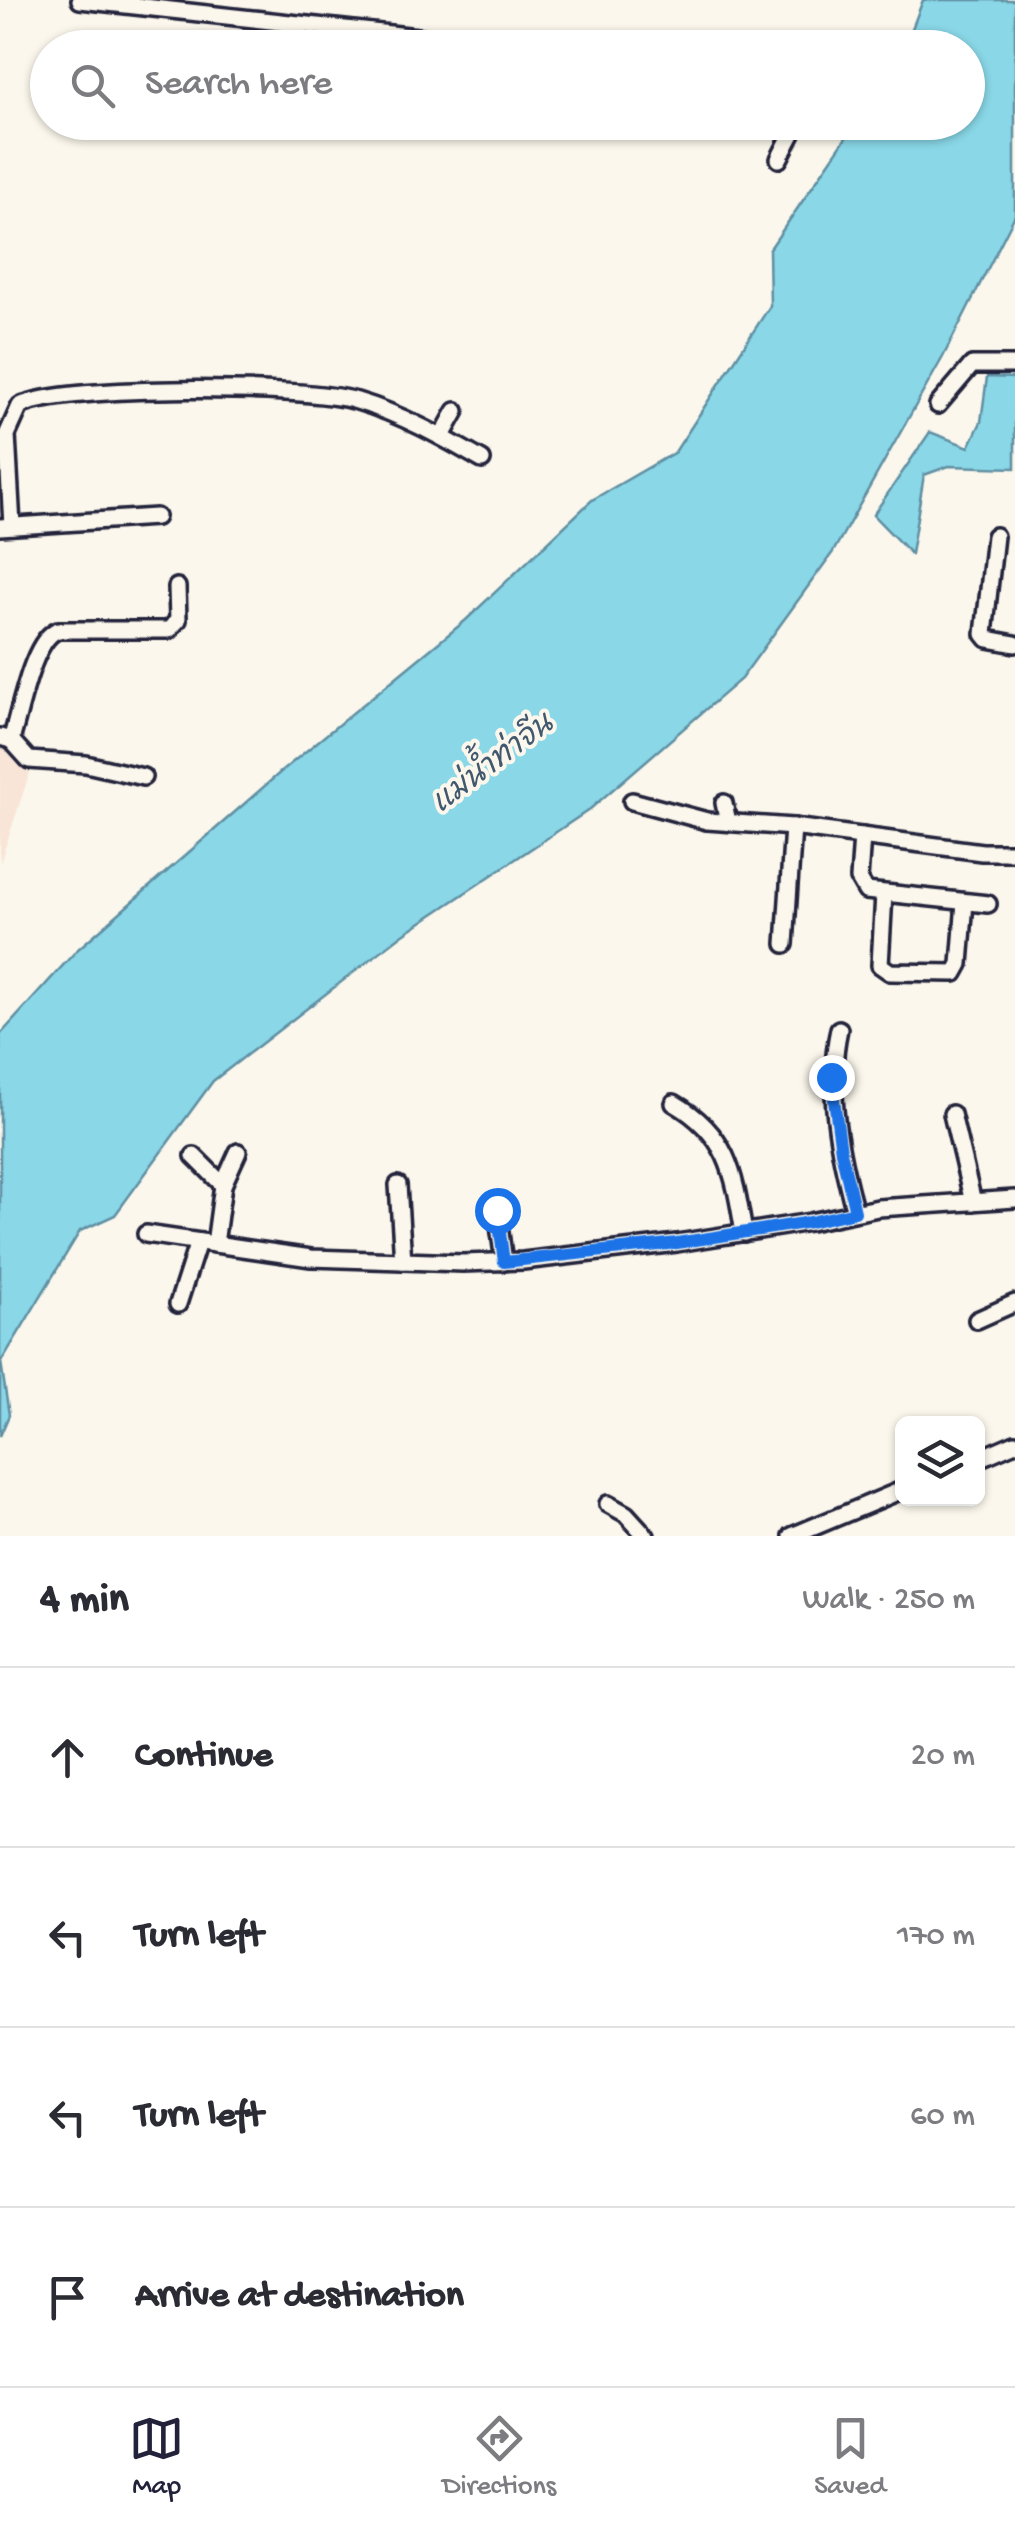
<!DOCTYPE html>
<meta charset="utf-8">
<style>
:root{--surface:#fff;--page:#f7f7f7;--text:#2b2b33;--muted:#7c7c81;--line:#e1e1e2;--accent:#22223b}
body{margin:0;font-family:"Gochi Hand","Playpen Sans Thai",sans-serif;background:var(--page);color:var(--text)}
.controls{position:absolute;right:30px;bottom:30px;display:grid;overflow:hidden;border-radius:15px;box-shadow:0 2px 8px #0004}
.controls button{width:90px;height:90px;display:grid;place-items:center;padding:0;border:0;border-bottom:2px solid var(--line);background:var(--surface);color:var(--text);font:50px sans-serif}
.stop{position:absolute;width:30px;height:30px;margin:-22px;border:8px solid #1a73e8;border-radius:50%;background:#fff}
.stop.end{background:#1a73e8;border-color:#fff;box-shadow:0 2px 10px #0008}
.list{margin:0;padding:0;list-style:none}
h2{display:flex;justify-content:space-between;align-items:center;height:130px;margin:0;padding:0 40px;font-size:42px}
h2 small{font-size:32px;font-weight:400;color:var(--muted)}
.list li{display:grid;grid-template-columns:65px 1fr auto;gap:30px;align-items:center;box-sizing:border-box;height:180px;padding:0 40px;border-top:2px solid var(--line)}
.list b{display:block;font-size:38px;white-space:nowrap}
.list em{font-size:32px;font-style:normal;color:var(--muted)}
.icon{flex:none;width:55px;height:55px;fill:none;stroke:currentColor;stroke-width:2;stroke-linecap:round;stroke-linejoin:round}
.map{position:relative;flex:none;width:1015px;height:1536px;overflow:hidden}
.search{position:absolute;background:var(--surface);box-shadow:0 2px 8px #0004;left:30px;right:30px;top:30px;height:110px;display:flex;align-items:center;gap:25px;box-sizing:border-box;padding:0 35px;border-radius:55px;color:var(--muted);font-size:38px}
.sheet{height:850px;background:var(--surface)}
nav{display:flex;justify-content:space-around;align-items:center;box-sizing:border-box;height:140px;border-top:2px solid var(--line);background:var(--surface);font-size:28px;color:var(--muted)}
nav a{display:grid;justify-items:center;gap:5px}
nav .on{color:var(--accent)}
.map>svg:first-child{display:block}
.built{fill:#f8e5d7}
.water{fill:#89d7e7;stroke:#608fa2;stroke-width:2.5}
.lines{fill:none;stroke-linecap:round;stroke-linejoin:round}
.minor-casing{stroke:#22223b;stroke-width:22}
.minor{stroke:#fbf7ec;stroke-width:15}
.route{stroke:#1a73e8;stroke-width:12}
.labels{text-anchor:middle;stroke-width:8;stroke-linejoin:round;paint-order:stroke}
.water-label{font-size:30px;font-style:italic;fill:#41586f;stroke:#fbf7ec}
</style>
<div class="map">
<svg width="1015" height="1536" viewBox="0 0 1015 1536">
<rect width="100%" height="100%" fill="#fbf7ec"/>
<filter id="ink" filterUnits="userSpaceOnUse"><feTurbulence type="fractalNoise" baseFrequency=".01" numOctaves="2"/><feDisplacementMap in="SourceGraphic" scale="20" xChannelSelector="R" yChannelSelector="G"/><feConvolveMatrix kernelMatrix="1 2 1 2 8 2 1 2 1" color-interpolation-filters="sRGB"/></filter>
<g filter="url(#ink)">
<!-- built -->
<path class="built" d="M 0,738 L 36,754 L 0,863 Z"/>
<!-- water -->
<g class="water">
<path d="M 923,0 L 1015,0 L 1015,215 L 943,357 L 833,552 L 741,679 L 589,810 L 402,935 L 213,1081 L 115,1215 L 80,1231 L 1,1362 L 9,1415 L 0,1436 L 0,1035 L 77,950 L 283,770 L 466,620 L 592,500 L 675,452 L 770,306 L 769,250 L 856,123 L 968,122 L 968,48 L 905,47 Z"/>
<path d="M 987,377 L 1015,378 L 1015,468 L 949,466 L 924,475 L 911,554 L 873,515 L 930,432 L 969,447 L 981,422 Z"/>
</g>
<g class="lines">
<defs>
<g id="minor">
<path d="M 80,0 L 518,48"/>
<path d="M 779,159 L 793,132 L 792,122"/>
<path d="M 938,405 L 972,365 L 1015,365"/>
<path d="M 442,436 L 456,411"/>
<path d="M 12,526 L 7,435 L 20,406 C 66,384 306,386 357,401 C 401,414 442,437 482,460"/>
<path d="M 0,527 L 156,517"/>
<path d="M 995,536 L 984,634 L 988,639 L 1015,644"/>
<path d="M 0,737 L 11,740 C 20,713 32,639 58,630 L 169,630 L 178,620 L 177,587"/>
<path d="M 11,740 L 29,760 L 86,764 L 143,777"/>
<path d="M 632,801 L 707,821 L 793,827 L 982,852 L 1015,852"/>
<path d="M 724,803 L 728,822"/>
<path d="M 862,836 L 859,879 L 866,891 L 988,904"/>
<path d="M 884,894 L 880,965 L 890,972 L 955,973 L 960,964 L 965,902"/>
<path d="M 785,944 L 793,827"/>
<path d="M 839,1029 C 826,1089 839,1153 855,1212"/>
<path d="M 674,1103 C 729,1135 734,1174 744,1233"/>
<path d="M 952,1114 L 973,1202"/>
<path d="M 194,1156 L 223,1185"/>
<path d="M 398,1185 L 403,1261"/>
<path d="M 497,1211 L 504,1262"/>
<path d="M 146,1234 L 311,1258 L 463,1263 L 523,1261 L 677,1243 L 810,1222 L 878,1208 L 1015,1199"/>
<path d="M 215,1244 L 223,1185 L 238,1152"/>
<path d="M 178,1304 L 198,1242"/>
<path d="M 977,1320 L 1015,1303"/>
<path d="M 978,1459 L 1015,1443"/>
<path d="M 608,1504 L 626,1514 L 646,1536"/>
<path d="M 792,1536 L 902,1490"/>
</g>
</defs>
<!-- minor casing -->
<use href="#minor" class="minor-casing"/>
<!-- minor -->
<use href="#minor" class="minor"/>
</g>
</g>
<g class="lines" filter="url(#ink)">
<!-- route -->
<path class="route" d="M 497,1210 L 504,1262 L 677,1243 L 810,1222 L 855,1212 L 841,1151 L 831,1077"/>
</g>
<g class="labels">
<!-- water labels -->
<g class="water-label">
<text transform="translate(491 762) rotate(-37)" y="10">แม่น้ำท่าจีน</text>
</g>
</g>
</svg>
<div class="controls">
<button><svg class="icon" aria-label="layers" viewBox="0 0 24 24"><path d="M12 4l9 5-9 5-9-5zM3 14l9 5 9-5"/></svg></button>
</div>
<div class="stop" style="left:497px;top:1210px"></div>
<div class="stop end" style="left:831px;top:1077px"></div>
<div class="search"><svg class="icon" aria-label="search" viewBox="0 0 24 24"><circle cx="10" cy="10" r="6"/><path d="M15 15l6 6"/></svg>Search here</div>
</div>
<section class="sheet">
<h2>4 min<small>Walk · 250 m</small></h2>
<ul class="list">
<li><svg class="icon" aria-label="ahead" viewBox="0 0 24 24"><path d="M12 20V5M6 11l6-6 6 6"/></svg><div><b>Continue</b></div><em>20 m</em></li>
<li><svg class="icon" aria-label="left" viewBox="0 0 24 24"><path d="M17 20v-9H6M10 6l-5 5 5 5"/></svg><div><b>Turn left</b></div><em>170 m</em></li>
<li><svg class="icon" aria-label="left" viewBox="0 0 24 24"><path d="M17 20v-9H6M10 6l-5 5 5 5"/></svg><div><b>Turn left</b></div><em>60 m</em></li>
<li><svg class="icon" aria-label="arrive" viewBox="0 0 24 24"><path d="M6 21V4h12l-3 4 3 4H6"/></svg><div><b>Arrive at destination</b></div></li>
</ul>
</section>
<nav>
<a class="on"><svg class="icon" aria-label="map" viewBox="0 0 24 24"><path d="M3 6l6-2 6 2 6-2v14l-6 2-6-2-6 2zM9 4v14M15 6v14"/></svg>Map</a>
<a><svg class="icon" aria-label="directions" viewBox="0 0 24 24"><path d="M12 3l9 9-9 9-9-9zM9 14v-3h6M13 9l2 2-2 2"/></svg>Directions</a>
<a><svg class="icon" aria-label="saved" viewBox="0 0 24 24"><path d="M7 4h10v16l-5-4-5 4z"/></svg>Saved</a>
</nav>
